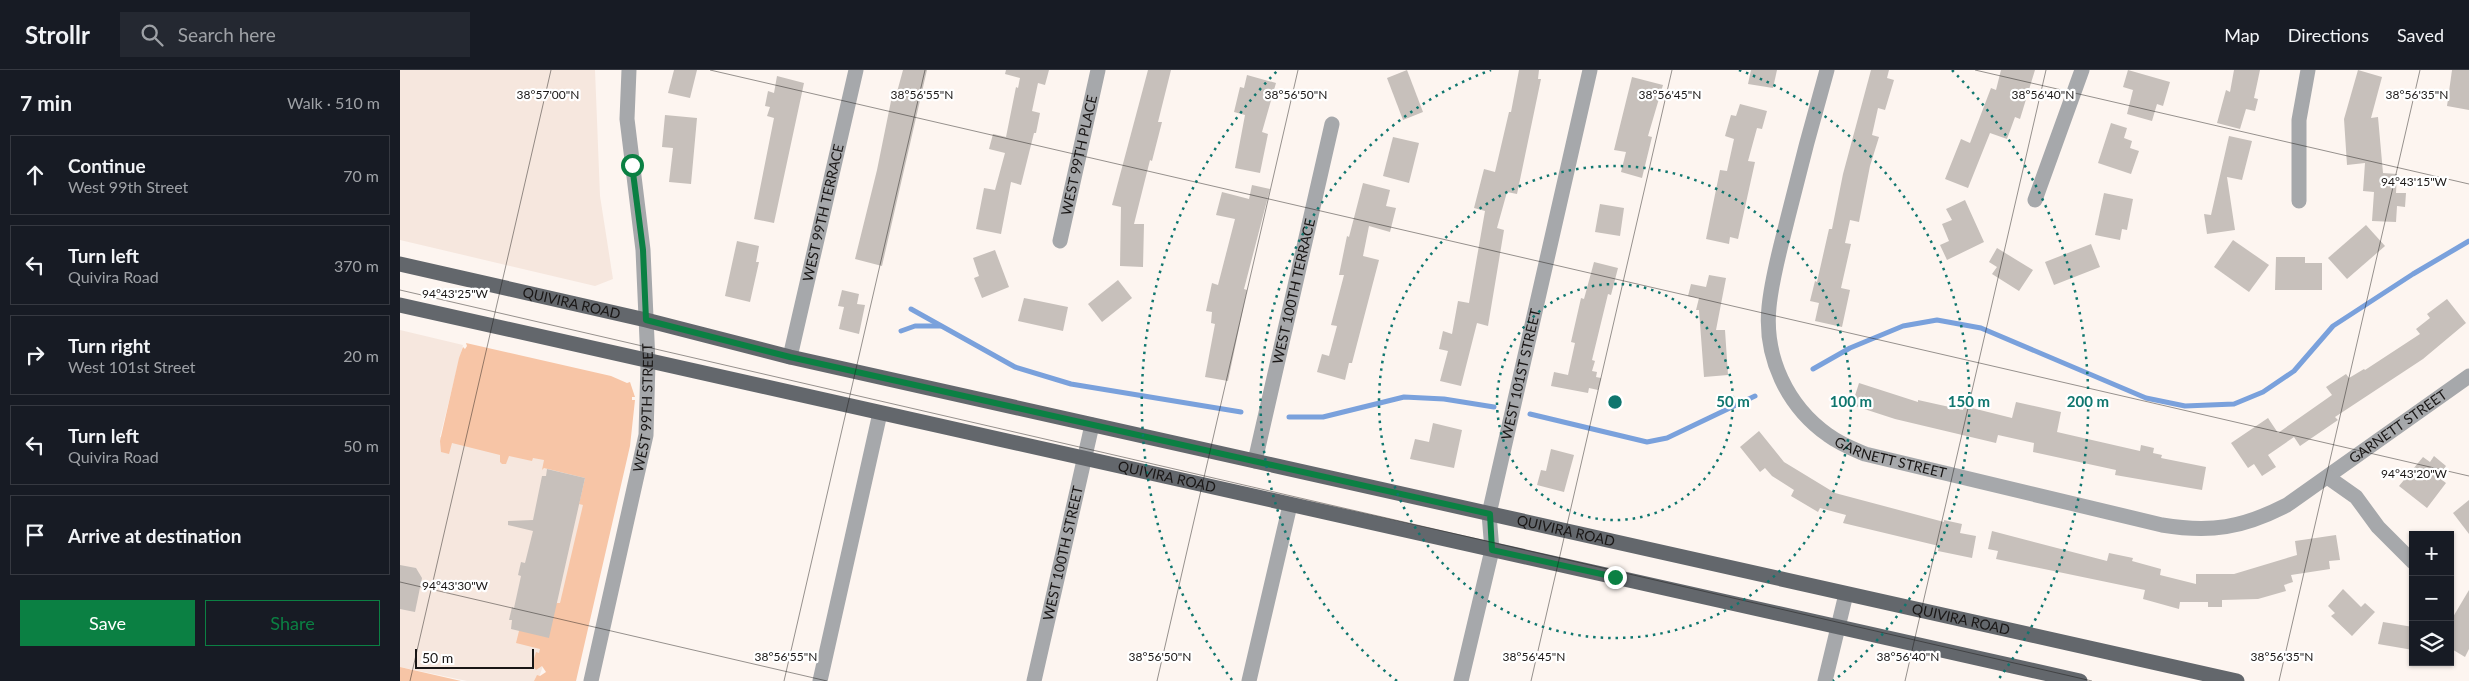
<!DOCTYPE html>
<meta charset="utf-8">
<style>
:root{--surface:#171b24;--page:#242831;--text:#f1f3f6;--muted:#9ea1a6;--line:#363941;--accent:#0b8043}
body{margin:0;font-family:Lato,sans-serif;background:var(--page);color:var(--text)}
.controls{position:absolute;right:15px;bottom:15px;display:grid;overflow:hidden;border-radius:0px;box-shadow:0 1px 4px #0004}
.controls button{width:45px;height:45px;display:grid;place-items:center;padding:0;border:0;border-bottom:1px solid var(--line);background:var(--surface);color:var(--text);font:25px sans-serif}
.scale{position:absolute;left:15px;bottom:12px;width:119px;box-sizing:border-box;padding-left:5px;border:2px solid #191615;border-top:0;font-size:14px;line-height:18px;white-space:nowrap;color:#191615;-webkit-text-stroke:4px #fff;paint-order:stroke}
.stop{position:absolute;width:15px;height:15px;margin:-11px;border:4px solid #0b8043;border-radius:50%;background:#fff}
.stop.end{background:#0b8043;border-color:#fff;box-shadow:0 1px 5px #0008}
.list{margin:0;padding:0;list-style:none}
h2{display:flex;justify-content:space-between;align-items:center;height:65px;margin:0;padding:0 20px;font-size:21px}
h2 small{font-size:16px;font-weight:400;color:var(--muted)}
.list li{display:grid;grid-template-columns:32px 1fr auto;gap:15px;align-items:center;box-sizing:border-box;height:80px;margin:0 10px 10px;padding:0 10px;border:1px solid var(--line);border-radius:0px}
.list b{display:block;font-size:19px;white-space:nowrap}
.list p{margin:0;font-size:16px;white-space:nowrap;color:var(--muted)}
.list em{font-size:16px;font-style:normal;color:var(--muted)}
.actions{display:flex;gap:10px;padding:15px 20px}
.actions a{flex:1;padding:11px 0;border:1px solid var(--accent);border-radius:0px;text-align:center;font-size:18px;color:var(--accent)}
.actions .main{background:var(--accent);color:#fff}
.icon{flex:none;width:28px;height:28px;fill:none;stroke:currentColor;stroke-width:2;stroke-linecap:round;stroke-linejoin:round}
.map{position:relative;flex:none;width:2069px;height:611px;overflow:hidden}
header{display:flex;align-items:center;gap:30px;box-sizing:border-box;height:70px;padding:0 25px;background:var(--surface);border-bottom:1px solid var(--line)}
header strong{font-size:24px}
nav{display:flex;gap:28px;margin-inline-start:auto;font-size:18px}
.search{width:350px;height:45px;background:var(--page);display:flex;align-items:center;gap:12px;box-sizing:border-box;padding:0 18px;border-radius:0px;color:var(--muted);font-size:19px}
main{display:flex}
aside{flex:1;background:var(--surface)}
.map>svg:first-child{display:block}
.built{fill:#f6e7de}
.green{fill:#f7c5a6}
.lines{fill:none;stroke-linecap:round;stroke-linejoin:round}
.stream{stroke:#7aa1dc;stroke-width:5}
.building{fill:#c7c0bb}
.minor{stroke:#a6a8ab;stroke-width:15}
.major{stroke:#63676c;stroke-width:15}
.route{stroke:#0b8043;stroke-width:6}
.ticks{fill:none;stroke:#191615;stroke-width:1;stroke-opacity:0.45}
.ring{fill:none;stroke:#0f766e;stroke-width:2.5;stroke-dasharray:2.5 5}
.labels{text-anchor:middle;stroke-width:4.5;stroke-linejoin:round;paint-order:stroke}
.street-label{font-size:14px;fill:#191615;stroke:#fff}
.ticks-label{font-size:12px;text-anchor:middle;fill:#191615;stroke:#fff;stroke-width:4.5;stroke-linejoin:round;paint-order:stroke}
.centre{fill:#0f766e;stroke:#fff;stroke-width:2.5}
.ring-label{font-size:15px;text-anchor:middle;font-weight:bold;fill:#0f766e;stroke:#fff;stroke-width:4.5;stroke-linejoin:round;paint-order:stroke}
</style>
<header>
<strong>Strollr</strong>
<div class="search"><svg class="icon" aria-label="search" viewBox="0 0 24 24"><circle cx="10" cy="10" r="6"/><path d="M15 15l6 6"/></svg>Search here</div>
<nav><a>Map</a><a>Directions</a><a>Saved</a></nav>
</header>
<main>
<aside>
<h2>7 min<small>Walk · 510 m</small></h2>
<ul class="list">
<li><svg class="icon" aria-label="ahead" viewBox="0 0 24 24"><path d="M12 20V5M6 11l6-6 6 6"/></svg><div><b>Continue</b><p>West 99th Street</p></div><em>70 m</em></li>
<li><svg class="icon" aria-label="left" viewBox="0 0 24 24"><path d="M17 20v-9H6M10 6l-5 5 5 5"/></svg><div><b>Turn left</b><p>Quivira Road</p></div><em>370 m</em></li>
<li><svg class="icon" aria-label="right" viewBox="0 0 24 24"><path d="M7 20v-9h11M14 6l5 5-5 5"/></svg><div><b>Turn right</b><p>West 101st Street</p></div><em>20 m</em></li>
<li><svg class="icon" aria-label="left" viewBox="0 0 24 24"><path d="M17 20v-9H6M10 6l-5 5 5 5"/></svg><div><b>Turn left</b><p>Quivira Road</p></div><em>50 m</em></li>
<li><svg class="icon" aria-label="arrive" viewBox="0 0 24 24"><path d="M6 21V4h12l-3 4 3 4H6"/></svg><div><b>Arrive at destination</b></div></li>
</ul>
<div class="actions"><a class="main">Save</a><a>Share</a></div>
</aside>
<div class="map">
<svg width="2069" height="611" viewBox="0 0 2069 611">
<rect width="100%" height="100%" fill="#fdf5f0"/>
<!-- built -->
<g class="built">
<path d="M 0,0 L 195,0 L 200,126 L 213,209 L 195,216 L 0,170 Z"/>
<path d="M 0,260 L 63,275 L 40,367 L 144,387 L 193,406 L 163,533 L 138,611 L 67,611 L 0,597 Z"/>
</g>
<!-- green -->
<g class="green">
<path d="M 66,273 L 211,306 L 227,313 L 230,312 L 235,327 L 232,327 L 232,330 L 235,330 L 230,376 L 176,611 L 134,611 L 137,605 L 140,606 L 146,602 L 142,596 L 136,600 L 132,595 L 136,582 L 139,583 L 140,579 L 116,573 L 119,561 L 157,533 L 160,533 L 183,435 L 179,434 L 185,408 L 144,398 L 142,400 L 144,390 L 133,388 L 132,391 L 109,386 L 106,394 L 102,394 L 100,392 L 100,385 L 52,373 L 49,384 L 41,382 L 40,371 L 59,288 L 63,277 L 65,279 L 67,276 Z"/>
<path d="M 0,597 L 61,611 L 0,611 Z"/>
</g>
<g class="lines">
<!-- stream -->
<g class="stream">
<path d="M 511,239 L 615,297 L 671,314 L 841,342"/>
<path d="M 501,261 L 515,256 L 540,256"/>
<path d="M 1413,299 L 1450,278 L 1503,256 L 1537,250 L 1581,258 L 1746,328 L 1785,336 L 1834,334 L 1863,322 L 1894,301 L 1933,256 L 2013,204 L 2069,171"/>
<path d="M 1130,344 L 1247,372 L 1267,368 L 1355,326"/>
<path d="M 889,347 L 923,347 L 1004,327 L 1044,329 L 1094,337"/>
</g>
</g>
<!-- building -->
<g class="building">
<path d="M 274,0 L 297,0 L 290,28 L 268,23 Z"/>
<path d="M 503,0 L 527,0 L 482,196 L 455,189 L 477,100 L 493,21 L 497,22 Z"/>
<path d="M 606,0 L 649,0 L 645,15 L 638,13 L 632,41 L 640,43 L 636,63 L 634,63 L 621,115 L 611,112 L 601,164 L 576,159 L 584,118 L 595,120 L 605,83 L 589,79 L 593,64 L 606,67 L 616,17 L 618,18 L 620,8 L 605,4 Z"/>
<path d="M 748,0 L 771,0 L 758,52 L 762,52 L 752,91 L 750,90 L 734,154 L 744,154 L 743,197 L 720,196 L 721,137 L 712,135 Z"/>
<path d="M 1007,0 L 1023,42 L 1003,50 L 987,8 Z"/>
<path d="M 1119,0 L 1139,0 L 1138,9 L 1141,9 L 1117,124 L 1107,122 L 1097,158 L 1104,160 L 1088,256 L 1077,253 L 1061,316 L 1040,311 L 1048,281 L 1039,279 L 1043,261 L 1052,264 L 1058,231 L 1069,233 L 1085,141 L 1074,138 L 1084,99 L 1095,102 L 1109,42 L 1111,42 Z"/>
<path d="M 1351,0 L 1377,0 L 1373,18 L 1348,14 Z"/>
<path d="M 1471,0 L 1489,0 L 1487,8 L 1494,10 L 1485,40 L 1478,38 L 1472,65 L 1479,67 L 1470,96 L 1459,152 L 1450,150 L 1445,173 L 1451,174 L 1441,218 L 1450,220 L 1442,257 L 1415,251 L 1419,233 L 1410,231 L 1415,211 L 1417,212 L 1429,159 L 1432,159 L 1443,104 Z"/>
<path d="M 1601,0 L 1635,0 L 1620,49 L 1615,47 L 1607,69 L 1590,63 L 1568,118 L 1545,109 L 1561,69 L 1570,73 L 1591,18 L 1596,20 Z"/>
<path d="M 1728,0 L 1770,12 L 1763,36 L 1757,34 L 1752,51 L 1727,44 L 1733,20 L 1723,17 Z"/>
<path d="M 1834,0 L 1860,0 L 1854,28 L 1858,29 L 1855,41 L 1846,39 L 1840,59 L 1817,53 L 1826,20 L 1830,22 Z"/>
<path d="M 1958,0 L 1982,7 L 1971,48 L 1978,47 L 1983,103 L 1997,104 L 1996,123 L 2006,123 L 2005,137 L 1997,136 L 1996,152 L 1972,151 L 1974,122 L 1963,121 L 1965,93 L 1947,95 L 1944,49 Z"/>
<path d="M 2052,0 L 2069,0 L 2069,40 L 2047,36 Z"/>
<path d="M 847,5 L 876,13 L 862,62 L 868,64 L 860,103 L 835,98 L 845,45 L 834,42 L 840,17 L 844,18 Z"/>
<path d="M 377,6 L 404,13 L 374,153 L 354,149 L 374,48 L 367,46 L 370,37 L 365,36 L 368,21 L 374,23 Z"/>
<path d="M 1232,7 L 1263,15 L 1248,66 L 1252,67 L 1242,108 L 1221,102 L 1226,82 L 1214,80 Z"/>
<path d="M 1340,34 L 1367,41 L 1362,59 L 1357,58 L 1348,91 L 1355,92 L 1338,169 L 1330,167 L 1329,174 L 1306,169 L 1320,100 L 1327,101 L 1334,69 L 1325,66 L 1331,45 L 1336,46 Z"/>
<path d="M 265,45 L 297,48 L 291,114 L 269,112 L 273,78 L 262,77 Z"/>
<path d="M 1711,53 L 1727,58 L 1724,68 L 1732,71 L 1730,78 L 1739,81 L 1731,104 L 1698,93 Z"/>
<path d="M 1829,66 L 1852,71 L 1842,110 L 1827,107 L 1835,160 L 1807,164 L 1804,144 L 1811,145 Z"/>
<path d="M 993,67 L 1019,73 L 1009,113 L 983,106 Z"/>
<path d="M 963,113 L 990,120 L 986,136 L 996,138 L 990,162 L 969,156 L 963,186 L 979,190 L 952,293 L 949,293 L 945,310 L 917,302 L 922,284 L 929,286 L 937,256 L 931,255 L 944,205 L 939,205 L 947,166 L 949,167 Z"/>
<path d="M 852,115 L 870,119 L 844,219 L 847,220 L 828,311 L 805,307 L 815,254 L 811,253 L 812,242 L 806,241 L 812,213 L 818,215 L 835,149 L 816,145 L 822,122 L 849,129 Z"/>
<path d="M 1704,123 L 1733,129 L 1727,160 L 1722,159 L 1720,170 L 1695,165 Z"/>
<path d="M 1565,130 L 1584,172 L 1547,190 L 1540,175 L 1549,171 L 1542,154 L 1552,150 L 1546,139 Z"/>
<path d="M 1200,134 L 1224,138 L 1220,166 L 1195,162 Z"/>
<path d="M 1966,155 L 1985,176 L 1947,209 L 1928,188 Z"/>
<path d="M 1833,170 L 1869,195 L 1849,222 L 1814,197 Z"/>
<path d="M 337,171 L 359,176 L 356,192 L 359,192 L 350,232 L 325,226 Z"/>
<path d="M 1691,174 L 1700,197 L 1654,215 L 1645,192 Z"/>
<path d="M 1597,178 L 1633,200 L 1619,221 L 1592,204 L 1597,197 L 1589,192 Z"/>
<path d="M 595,180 L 609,217 L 582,228 L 574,208 L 579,206 L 573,188 Z"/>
<path d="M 1876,187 L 1905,187 L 1905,193 L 1922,193 L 1922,220 L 1875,220 Z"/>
<path d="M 1194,192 L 1218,198 L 1211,225 L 1208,224 L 1192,290 L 1195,291 L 1192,301 L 1197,302 L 1196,307 L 1201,308 L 1198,320 L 1189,318 L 1188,323 L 1151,316 L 1154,302 L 1168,305 L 1175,273 L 1171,272 L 1181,228 L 1184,229 Z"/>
<path d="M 1309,205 L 1326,208 L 1316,260 L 1325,260 L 1328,305 L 1304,307 L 1299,240 L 1296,240 L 1299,228 L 1288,226 L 1291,214 L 1306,217 Z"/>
<path d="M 718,210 L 732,228 L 702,252 L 688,234 Z"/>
<path d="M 442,220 L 459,224 L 457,234 L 465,235 L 459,264 L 439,259 L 444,237 L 438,236 Z"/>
<path d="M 624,228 L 668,237 L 663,261 L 618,251 Z"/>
<path d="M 2047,229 L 2066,253 L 2023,289 L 1935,347 L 1938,350 L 1900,376 L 1894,367 L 1868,385 L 1876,397 L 1862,406 L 1854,394 L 1848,398 L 1831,373 L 1868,348 L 1878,363 L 1932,325 L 1926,317 L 1946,304 L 1949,308 L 1964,299 L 1965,300 L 2020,264 L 2016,259 L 2030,248 L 2027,244 Z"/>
<path d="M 1459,313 L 1518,332 L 1518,330 L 1563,340 L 1564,336 L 1612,348 L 1616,332 L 1661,342 L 1657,362 L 1740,381 L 1741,375 L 1754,378 L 1753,383 L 1762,385 L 1761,388 L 1806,397 L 1802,420 L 1715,405 L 1716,400 L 1633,382 L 1634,373 L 1598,365 L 1596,373 L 1495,349 L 1452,335 Z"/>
<path d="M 1033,353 L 1062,360 L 1054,398 L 1010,389 L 1015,369 L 1029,372 Z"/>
<path d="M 1359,361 L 1384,392 L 1435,423 L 1544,452 L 1544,450 L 1562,454 L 1560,463 L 1576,466 L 1572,488 L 1538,481 L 1539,476 L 1443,453 L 1446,445 L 1420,438 L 1418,442 L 1391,426 L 1394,420 L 1372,406 L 1365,398 L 1360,402 L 1340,377 Z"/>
<path d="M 1151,379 L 1174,385 L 1164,422 L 1137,415 L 1141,400 L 1146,401 Z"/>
<path d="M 2034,386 L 2046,396 L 2038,407 L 2046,413 L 2027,438 L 1999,416 L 2023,387 L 2030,392 Z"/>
<path d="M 147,399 L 185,408 L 149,568 L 111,559 L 112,550 L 109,550 L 112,537 L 114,538 L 121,506 L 118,505 L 121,492 L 125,493 L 133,461 L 108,455 L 108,451 L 133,450 L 142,406 L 146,406 Z"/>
<path d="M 2069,430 L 2069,464 L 2053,443 Z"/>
<path d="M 1592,461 L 1707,491 L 1709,483 L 1733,488 L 1732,491 L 1761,499 L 1760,505 L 1796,514 L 1796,504 L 1834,504 L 1897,485 L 1895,471 L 1936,465 L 1940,490 L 1929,491 L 1930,499 L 1891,505 L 1893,512 L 1884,515 L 1886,521 L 1858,529 L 1822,530 L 1822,537 L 1808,537 L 1808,532 L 1780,532 L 1779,539 L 1743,529 L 1745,520 L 1596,489 L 1598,481 L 1588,479 Z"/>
<path d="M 0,495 L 16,498 L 22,508 L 15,542 L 0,539 Z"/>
<path d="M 1943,519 L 1961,537 L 1965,533 L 1975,542 L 1952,566 L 1931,546 L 1935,543 L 1928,536 Z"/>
<path d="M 2069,520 L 2069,579 L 2065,587 L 2050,578 L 2050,552 Z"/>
<path d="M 1983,552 L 2013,557 L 2013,580 L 1978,574 Z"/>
</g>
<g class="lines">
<!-- minor -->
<g class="minor">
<path id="s1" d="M 1427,0 C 1413,49 1400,98 1388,147 C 1381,176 1372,206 1369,237 C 1364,287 1387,336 1428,365 C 1440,374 1453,379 1465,384 L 1762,455 C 1811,463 1842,458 1887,435 L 2069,306"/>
<path d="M 1635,130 L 1682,0"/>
<path d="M 1899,131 L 1899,50 L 1908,0"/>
<path id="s2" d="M 660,171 L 698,0"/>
<path id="s3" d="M 390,287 L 456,0"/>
<path id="s4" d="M 855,391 L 932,54"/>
<path d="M 1929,408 L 1956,427 L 1978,457 L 2013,492"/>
<path id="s5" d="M 191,611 L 246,365 L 248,292 L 243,180 L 227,49 L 229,0"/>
<path d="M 420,611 L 480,343"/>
<path id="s6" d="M 634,611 L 692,355"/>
<path d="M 849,611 L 890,435"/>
<path id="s7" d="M 1061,611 L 1092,480 L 1089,444 L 1190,0"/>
<path d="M 1425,611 L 1446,524"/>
</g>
<!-- major -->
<g class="major">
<path id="s8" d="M 0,194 L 246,250 L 390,287 L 1837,611"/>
<path id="s9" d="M 0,235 L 1680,611"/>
</g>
</g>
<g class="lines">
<!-- route -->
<path class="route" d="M 232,95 L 243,180 L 246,250 L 390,287 L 1090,444 L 1092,480 L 1215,507"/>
</g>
<!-- ticks -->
<path class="ticks" d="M 310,0 L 2069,406M 1575,0 L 2069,114M 0,220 L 1692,611M 0,512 L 427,611M 10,611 L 151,0M 384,611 L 525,0M 757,611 L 898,0M 1131,611 L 1272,0M 1505,611 L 1646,0M 1879,611 L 2020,0"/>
<!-- distance rings -->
<g class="ring">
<circle cx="1215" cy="332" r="118"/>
<circle cx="1215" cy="332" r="236"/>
<path d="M997 611A354 354 0 0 1 1091 0M1339 0A354 354 0 0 1 1433 611"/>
<path d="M832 610A473 473 0 0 1 878 0M1552 0A473 473 0 0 1 1598 610"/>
</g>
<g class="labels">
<!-- street labels -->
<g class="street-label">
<text dy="5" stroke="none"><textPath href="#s2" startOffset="88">WEST 99TH PLACE</textPath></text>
<text dy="5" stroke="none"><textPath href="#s3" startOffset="148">WEST 99TH TERRACE</textPath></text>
<text dy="5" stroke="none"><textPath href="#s4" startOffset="174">WEST 100TH TERRACE</textPath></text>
<text dy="5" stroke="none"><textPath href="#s8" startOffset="176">QUIVIRA ROAD</textPath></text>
<text dy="5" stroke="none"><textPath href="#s7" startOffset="314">WEST 101ST STREET</textPath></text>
<text dy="5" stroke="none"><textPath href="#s5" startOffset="279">WEST 99TH STREET</textPath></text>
<text dy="5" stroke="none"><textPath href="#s1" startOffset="1004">GARNETT STREET</textPath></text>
<text dy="5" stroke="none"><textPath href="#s1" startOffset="459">GARNETT STREET</textPath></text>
<text dy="5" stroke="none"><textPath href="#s9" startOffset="786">QUIVIRA ROAD</textPath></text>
<text dy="5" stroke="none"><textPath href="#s8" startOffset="1196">QUIVIRA ROAD</textPath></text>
<text dy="5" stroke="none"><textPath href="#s6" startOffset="131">WEST 100TH STREET</textPath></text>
<text dy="5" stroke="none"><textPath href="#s8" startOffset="1601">QUIVIRA ROAD</textPath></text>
</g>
</g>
<g class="ticks-label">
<text x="148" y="29">38°57'00"N</text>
<text x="522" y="29">38°56'55"N</text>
<text x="896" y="29">38°56'50"N</text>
<text x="1270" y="29">38°56'45"N</text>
<text x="2017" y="29">38°56'35"N</text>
<text x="1643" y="29">38°56'40"N</text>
<text x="2014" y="116">94°43'15"W</text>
<text x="55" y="228">94°43'25"W</text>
<text x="2014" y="408">94°43'20"W</text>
<text x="55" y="520">94°43'30"W</text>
<text x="386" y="591">38°56'55"N</text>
<text x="760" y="591">38°56'50"N</text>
<text x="1134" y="591">38°56'45"N</text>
<text x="1508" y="591">38°56'40"N</text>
<text x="1882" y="591">38°56'35"N</text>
</g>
<circle cx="1215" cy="332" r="8" class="centre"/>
<g class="ring-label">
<text x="1333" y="337">50 m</text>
<text x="1451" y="337">100 m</text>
<text x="1569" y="337">150 m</text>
<text x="1688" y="337">200 m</text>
</g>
</svg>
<div class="controls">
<button>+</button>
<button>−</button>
<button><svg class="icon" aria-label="layers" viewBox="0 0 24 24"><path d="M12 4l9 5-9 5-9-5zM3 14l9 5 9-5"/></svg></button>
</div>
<div class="scale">50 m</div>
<div class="stop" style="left:232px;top:95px"></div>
<div class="stop end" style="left:1215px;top:507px"></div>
</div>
</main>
